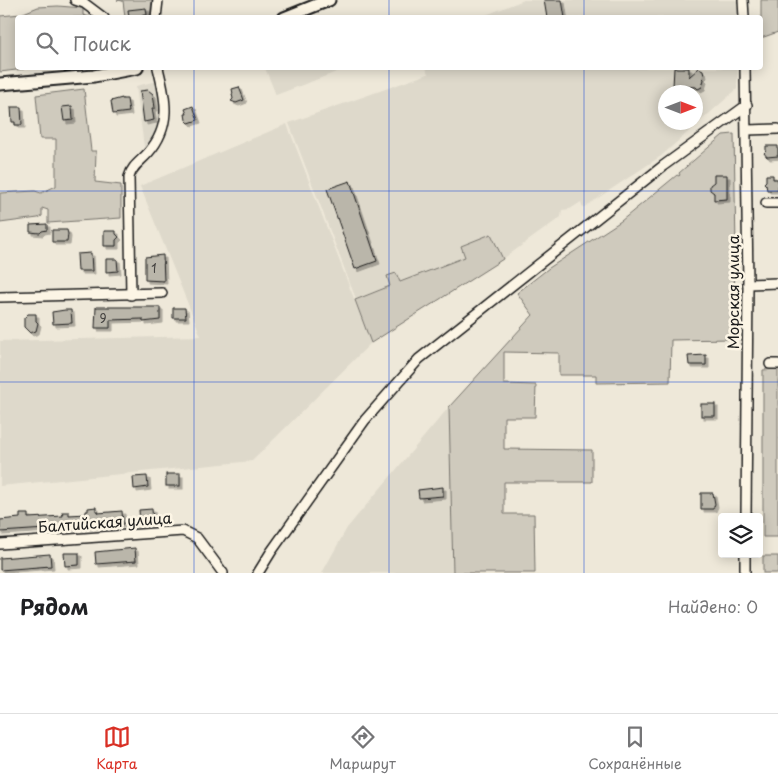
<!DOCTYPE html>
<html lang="ru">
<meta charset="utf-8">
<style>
:root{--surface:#fff;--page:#f6f6f6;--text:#202124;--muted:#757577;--line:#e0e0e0;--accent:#d93025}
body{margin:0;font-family:"Playpen Sans",sans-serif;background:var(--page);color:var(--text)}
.controls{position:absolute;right:15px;bottom:15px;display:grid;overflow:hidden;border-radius:5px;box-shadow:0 2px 12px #0003}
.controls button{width:45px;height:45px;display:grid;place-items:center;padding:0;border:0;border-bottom:1px solid var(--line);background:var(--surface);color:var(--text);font:25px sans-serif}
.compass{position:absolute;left:658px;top:85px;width:45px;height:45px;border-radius:50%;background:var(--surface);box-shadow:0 2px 12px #0003;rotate:90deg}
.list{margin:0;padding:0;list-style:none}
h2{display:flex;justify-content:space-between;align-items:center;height:65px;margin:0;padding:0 20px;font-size:21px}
h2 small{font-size:16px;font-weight:400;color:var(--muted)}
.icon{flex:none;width:28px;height:28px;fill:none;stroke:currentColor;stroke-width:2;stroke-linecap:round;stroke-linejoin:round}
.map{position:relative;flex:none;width:778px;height:573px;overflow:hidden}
.search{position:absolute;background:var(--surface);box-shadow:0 2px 12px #0003;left:15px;right:15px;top:15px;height:55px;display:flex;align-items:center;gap:12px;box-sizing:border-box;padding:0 18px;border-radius:5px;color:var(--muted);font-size:19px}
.sheet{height:140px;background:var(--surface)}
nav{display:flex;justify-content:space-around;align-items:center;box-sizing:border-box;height:70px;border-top:1px solid var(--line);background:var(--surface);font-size:14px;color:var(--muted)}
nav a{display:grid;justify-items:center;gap:2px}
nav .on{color:var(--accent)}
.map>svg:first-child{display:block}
.built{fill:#ded9cb;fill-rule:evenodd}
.green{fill:#cfcabd;stroke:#76736c}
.building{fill:#bab6aa;stroke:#1c1c1c;filter:url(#shadow)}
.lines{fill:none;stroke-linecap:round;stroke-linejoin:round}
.minor-casing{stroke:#1c1c1c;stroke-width:12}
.major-casing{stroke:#1c1c1c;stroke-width:15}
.minor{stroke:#fcf5e5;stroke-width:9}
.major{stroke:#fcf5e5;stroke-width:11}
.grid{fill:none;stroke:#1d4ed8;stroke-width:1;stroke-opacity:0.55}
.labels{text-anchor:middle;stroke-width:5;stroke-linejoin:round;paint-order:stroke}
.number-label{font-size:12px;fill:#444240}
.street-label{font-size:15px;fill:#1c1c1c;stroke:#fcf5e5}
</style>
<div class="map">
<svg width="778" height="573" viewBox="0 0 778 573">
<defs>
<filter id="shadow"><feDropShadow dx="3" dy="3" stdDeviation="0" flood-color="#0004"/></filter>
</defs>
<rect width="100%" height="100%" fill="#eee8d9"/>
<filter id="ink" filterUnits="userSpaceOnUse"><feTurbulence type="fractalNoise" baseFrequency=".02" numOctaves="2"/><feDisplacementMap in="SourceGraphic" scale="10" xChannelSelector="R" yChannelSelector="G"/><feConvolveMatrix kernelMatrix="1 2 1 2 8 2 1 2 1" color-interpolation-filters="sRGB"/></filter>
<g filter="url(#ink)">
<!-- built -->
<g class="built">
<path d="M 524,0 L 737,0 L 738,17 L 478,18 Z"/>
<path d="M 265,68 L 347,68 L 276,95 Z"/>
<path d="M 426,68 L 738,68 L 737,89 L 661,156 L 583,208 L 581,202 L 570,209 L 562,210 L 561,217 L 503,259 L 490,234 L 461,246 L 465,257 L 399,282 L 395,273 L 387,276 L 390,286 L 356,299 L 289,123 L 428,74 ZM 666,92 L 696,92 L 696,122 L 666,122 Z"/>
<path d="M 157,81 L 161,95 L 160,122 L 154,139 L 144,147 L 136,86 Z"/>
<path d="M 287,124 L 371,343 L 252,461 L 0,486 L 0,341 L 201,336 L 140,186 Z"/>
<path d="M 449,407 L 453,573 L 322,573 L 347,528 Z"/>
</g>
<!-- green -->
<g class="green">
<path d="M 117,0 L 152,0 L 150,17 L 125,17 L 123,1 Z"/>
<path d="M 761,0 L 778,0 L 778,32 L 761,38 Z"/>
<path d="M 58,6 L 83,8 L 83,15 L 90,17 L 18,18 L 18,68 L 24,68 L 24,69 L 0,72 L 0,16 L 21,14 L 38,7 Z"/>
<path d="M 84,89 L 91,151 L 96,151 L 95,182 L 121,185 L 121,218 L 48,223 L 48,210 L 42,208 L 42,216 L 38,218 L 0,223 L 0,193 L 35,191 L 41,193 L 56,186 L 56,139 L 40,139 L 36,95 Z"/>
<path d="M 734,134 L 736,248 L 732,339 L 671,340 L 670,382 L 596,383 L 596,375 L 559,375 L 559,353 L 504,352 L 504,384 L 536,385 L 535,417 L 504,417 L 504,449 L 592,450 L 592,482 L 504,482 L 504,514 L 534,514 L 535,573 L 453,573 L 449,407 L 533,315 L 517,293 L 549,268 L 621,221 L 677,175 L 679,176 L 680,175 L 679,173 L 723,135 Z"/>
<path d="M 491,234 L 503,259 L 371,343 L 355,300 L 390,286 L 387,276 L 396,273 L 400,282 L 465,257 L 461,246 Z"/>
<path d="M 778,369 L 778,537 L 763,537 L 763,370 Z"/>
<rect x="763" y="556" width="15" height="17"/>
</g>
<!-- building -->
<g class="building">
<path d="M 544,0 L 562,0 L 565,18 L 547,18 Z"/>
<path d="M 146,8 L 147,15 L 129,17 L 128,10 Z"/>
<path d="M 674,68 L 689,68 L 689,77 L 699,68 L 703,70 L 704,75 L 702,77 L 704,79 L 702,87 L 698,89 L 696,87 L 673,86 Z"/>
<path d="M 239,87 L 244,100 L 236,103 L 231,101 L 233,99 L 232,94 L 233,94 L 232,89 Z"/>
<path d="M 148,90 L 153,94 L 155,108 L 152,108 L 154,120 L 144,122 L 140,91 Z"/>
<path d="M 122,98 L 122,99 L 127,99 L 129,112 L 113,114 L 111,101 Z"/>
<path d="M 72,106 L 73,120 L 64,121 L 62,107 Z"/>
<path d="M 193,106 L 198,120 L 189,123 L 186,120 L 185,114 L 187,114 L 185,109 Z"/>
<path d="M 11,107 L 21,107 L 22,125 L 15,125 L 15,122 L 12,122 Z"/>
<path d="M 766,146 L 778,146 L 778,156 L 767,157 L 764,153 L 766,151 Z"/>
<path d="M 714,175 L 727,175 L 727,199 L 714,200 L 714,193 L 710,190 L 710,185 L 714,182 Z"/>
<path d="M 766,175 L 773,175 L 773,179 L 778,179 L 778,190 L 767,190 L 766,185 L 764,183 L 766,181 Z"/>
<path d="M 350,181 L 377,261 L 355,269 L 327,189 Z"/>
<path d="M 47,224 L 47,230 L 42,231 L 40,233 L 30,232 L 30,225 Z"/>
<path d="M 52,230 L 67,230 L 68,234 L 67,242 L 52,242 Z"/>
<path d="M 104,231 L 116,231 L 116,234 L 119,237 L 116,240 L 116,246 L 104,246 Z"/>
<path d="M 91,253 L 92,271 L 78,271 L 77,254 Z"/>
<path d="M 163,255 L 164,281 L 145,280 L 145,257 Z"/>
<path d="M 106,259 L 117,259 L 118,271 L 106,272 Z"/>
<path d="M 96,307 L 160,307 L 160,320 L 143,322 L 143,319 L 110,320 L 110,328 L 95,328 Z"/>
<path d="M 173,308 L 185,308 L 186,318 L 173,318 Z"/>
<path d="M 65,310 L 71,310 L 72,323 L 53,324 L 52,312 Z"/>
<path d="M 28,314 L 36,314 L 36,321 L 38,323 L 36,331 L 30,333 L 24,327 L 24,318 Z"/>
<path d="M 706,355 L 706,365 L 689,365 L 688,356 Z"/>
<rect x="701" y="404" width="14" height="12"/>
<rect x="166" y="474" width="14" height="12"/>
<path d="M 147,476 L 148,487 L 134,489 L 133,477 Z"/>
<path d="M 443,487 L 443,496 L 419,498 L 418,490 Z"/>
<path d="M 701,493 L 713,493 L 715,504 L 713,509 L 701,509 Z"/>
<path d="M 96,507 L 96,511 L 98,511 L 98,513 L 122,511 L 123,524 L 0,532 L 0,520 L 20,518 L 20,514 L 28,514 L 28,518 L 63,516 L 62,512 L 69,512 L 69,515 L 86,514 L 86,511 L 88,511 L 88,508 Z"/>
<path d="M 152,509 L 153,522 L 140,522 L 139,510 Z"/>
<path d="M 135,548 L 136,561 L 96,564 L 95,552 Z"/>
<path d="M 64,553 L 79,553 L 79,565 L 65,566 Z"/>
<path d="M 50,554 L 51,566 L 0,570 L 0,558 Z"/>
</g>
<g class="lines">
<defs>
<g id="minor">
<path d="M 75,0 L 84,3 L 104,18"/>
<path d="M 743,0 L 744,18"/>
<path d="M 156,18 L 158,0"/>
<path d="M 745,68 L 748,284 L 746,517"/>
<path d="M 747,130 L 778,129"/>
<path d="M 766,203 L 778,203"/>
<path d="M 748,284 L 778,283"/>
<path d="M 131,295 L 129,177 C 132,166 140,162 148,153 C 172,126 166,99 158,68"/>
<path d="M 0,297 L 162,293"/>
<path d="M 770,364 L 778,364"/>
<path d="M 0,544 L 183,531 L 197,538 L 223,573"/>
<path d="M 258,573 L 271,552 L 365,420 L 419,359 L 663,166 L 747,105"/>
<path d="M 745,573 L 745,554"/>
</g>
<g id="major">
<path d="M 284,18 L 329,0"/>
<path d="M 0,84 L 94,76 L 137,68"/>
</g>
</defs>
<!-- minor casing -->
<use href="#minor" class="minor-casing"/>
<!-- major casing -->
<use href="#major" class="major-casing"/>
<!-- minor -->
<use href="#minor" class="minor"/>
<!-- major -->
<use href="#major" class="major"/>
</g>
</g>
<!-- grid -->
<path class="grid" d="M 194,0 L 194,18M 389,0 L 389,18M 584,0 L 584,18M 194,68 L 194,573M 389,68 L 389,573M 584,68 L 584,573M 0,191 L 778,191M 0,382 L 778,382"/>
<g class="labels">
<!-- number labels -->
<g class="number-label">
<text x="154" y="273">1</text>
<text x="103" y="323">9</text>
</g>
<!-- street labels -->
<g class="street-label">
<text transform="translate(734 292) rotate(-90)" y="5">Морская улица</text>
<text transform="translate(105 523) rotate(-4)" y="5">Балтийская улица</text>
</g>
</g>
</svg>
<div class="controls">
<button><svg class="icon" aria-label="layers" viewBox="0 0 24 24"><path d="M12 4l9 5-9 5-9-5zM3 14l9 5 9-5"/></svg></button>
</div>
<svg class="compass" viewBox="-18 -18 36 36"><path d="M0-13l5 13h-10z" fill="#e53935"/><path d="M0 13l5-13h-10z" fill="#757577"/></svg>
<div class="search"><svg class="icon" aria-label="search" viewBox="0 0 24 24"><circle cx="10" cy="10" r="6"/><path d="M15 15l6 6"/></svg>Поиск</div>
</div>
<section class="sheet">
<h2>Рядом<small>Найдено: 0</small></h2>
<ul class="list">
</ul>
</section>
<nav>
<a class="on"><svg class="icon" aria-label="map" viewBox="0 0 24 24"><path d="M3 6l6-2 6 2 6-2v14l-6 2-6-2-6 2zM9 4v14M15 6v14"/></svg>Карта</a>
<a><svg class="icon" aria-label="directions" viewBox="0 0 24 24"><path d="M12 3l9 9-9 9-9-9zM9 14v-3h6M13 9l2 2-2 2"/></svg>Маршрут</a>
<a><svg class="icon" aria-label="saved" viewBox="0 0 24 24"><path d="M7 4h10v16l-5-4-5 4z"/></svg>Сохранённые</a>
</nav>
